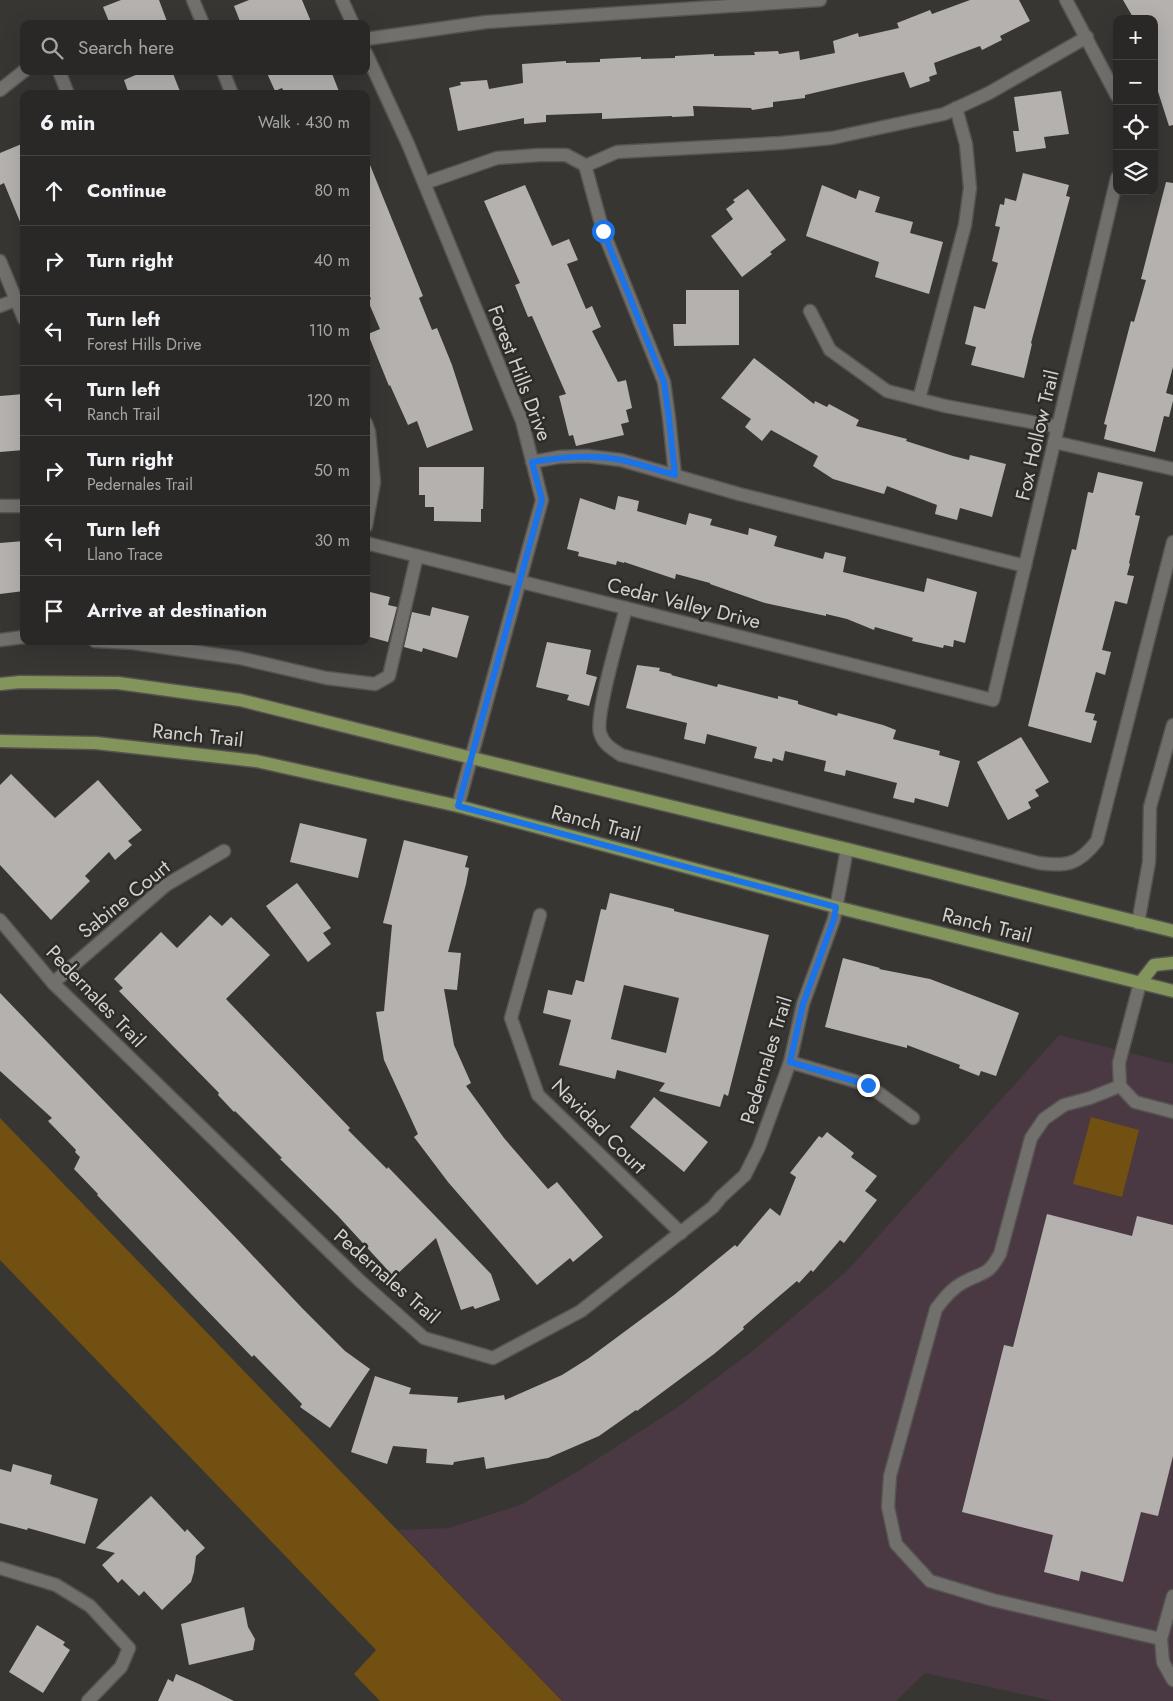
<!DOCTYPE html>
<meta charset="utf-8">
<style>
:root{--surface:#2a2826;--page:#32302e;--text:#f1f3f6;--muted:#a5a6a7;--line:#464443}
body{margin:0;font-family:Jost,sans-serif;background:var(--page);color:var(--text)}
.controls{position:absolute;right:15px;top:15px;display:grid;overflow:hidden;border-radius:10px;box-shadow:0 5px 20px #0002}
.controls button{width:45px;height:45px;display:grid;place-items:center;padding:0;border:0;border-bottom:1px solid var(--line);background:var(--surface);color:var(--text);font:25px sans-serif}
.stop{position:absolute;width:15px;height:15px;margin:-11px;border:4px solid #1a73e8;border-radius:50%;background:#fff}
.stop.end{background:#1a73e8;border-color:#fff;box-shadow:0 1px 5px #0008}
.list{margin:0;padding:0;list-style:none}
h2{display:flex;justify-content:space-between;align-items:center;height:65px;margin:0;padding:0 20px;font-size:21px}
h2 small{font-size:16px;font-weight:400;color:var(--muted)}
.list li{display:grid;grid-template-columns:32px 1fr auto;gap:15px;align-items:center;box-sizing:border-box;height:70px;padding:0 20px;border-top:1px solid var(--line)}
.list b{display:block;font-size:19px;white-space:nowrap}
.list p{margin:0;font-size:16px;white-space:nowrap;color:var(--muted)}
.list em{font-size:16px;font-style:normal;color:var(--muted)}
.icon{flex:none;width:28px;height:28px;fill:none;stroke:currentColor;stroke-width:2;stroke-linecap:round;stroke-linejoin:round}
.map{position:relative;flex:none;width:1173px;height:1701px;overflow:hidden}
.search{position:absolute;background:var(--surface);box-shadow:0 5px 20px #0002;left:20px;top:20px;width:350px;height:55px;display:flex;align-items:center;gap:12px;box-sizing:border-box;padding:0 18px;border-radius:10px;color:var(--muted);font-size:19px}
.panel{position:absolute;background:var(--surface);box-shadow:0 5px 20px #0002;left:20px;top:90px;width:350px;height:555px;border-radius:10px}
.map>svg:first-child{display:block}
.education{fill:#4a3842}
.green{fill:#715012}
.building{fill:#b5b1ae;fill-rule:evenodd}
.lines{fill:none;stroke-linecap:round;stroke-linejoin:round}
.minor-casing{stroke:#555451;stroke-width:15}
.major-casing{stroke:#555451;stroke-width:15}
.minor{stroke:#72706c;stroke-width:12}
.major{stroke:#83955b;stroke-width:12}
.route{stroke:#1a73e8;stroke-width:6}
.labels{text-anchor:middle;stroke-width:5;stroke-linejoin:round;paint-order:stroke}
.street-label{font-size:20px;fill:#d2d1cf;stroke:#2e2c29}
</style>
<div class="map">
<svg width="1173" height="1701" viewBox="0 0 1173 1701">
<rect width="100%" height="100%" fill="#383633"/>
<!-- education -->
<path class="education" d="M 1059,1035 L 1173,1064 L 1173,1701 L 1053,1701 L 925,1673 L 896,1701 L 562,1701 L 398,1530 L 449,1528 L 520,1505 L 580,1470 L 678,1407 L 754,1350 L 848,1270 Z"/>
<!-- green -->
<g class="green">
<path d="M 1091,1117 L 1139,1130 L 1122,1197 L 1073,1184 Z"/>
<path d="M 0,1118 L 562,1701 L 380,1701 L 354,1674 L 376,1650 L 0,1260 Z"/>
</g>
<!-- building -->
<g class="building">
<path d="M 121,0 L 159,0 L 168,24 L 110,24 L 103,7 Z"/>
<path d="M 249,0 L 302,0 L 312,24 L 241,24 L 234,6 Z"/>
<path d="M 970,0 L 1019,0 L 1030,21 L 1000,36 L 1002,40 L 982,50 L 980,46 L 934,63 L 937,74 L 929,77 L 930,81 L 910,88 L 904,72 L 805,95 L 805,98 L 773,102 L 773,107 L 752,110 L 751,108 L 693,106 L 694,116 L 672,117 L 672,116 L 602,119 L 602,113 L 546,115 L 546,122 L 524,124 L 524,118 L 458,131 L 449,88 L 461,85 L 460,82 L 487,80 L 489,89 L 523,83 L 522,64 L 566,61 L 566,63 L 600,62 L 600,59 L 641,57 L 641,59 L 675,58 L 675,56 L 714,54 L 714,56 L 755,55 L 754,52 L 778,51 L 779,54 L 799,51 L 800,60 L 835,53 L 833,41 L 858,33 L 859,37 L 899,28 L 897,23 L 930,10 L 932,14 Z"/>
<path d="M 1123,0 L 1173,0 L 1173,125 L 1169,126 L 1154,79 L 1154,19 L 1134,19 Z"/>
<path d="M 145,71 L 172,71 L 181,94 L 129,94 L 124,80 Z"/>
<path d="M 266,71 L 331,71 L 340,94 L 285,94 L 282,88 L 275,91 Z"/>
<path d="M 1061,91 L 1069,134 L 1044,137 L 1046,148 L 1016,152 L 1013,131 L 1019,131 L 1014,97 Z"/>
<path d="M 24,143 L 24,229 L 23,229 L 4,183 L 0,185 L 0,153 Z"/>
<path d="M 366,155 L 423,296 L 419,298 L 432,330 L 437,328 L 452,365 L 473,430 L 427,448 L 417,421 L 408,425 L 390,385 L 389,386 L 368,334 L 380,329 L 368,301 L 371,299 L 366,288 Z"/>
<path d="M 1023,173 L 1069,185 L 1066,196 L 1070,197 L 1031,343 L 1032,344 L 1024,378 L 971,365 L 976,347 L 965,344 L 974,306 L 985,309 L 998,263 L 992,261 L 1000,227 L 995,226 L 1000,204 L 1004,205 L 1005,198 L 1016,201 Z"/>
<path d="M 1166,182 L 1173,183 L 1173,367 L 1166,393 L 1173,395 L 1173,401 L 1169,417 L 1164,416 L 1155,452 L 1104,439 L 1107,425 L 1104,424 L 1131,321 L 1134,322 L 1146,280 L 1141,279 Z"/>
<path d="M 525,185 L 552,246 L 569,239 L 578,260 L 567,264 L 586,309 L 592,306 L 601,327 L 592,331 L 618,382 L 626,380 L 632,408 L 626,410 L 629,422 L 621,424 L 624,435 L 576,446 L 573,435 L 569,436 L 559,396 L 566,394 L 532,316 L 528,317 L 515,285 L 520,283 L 484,201 Z"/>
<path d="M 822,185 L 856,199 L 859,190 L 880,197 L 875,212 L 913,222 L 910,233 L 943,242 L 929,294 L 875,277 L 879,262 L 806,236 Z"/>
<path d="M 748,189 L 786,240 L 770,252 L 772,254 L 742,277 L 711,236 L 733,219 L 726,209 L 735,202 L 733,200 Z"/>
<path d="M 686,290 L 739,290 L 739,345 L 674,346 L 673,324 L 686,324 Z"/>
<path d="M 754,358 L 814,404 L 815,401 L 827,407 L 829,404 L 859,420 L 856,426 L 907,439 L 906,441 L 953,456 L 969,460 L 970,455 L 1006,464 L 992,517 L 960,508 L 957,520 L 935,514 L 937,505 L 887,486 L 884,494 L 833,479 L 813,466 L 818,456 L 771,430 L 762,441 L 745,427 L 751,419 L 721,398 Z"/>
<path d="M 24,394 L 24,450 L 0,452 L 0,396 Z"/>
<path d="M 419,467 L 484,467 L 483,509 L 481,509 L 481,522 L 434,521 L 434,507 L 425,507 L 425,495 L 419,495 Z"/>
<path d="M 1098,472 L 1143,482 L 1135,515 L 1140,516 L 1129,563 L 1130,564 L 1127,575 L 1134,576 L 1127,604 L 1115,601 L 1102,650 L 1111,652 L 1105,675 L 1096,672 L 1085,712 L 1095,714 L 1093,720 L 1097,721 L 1091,743 L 1028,726 L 1072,549 L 1076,550 L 1088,492 L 1093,493 Z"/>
<path d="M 618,496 L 639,501 L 637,511 L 686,525 L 689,513 L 712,519 L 710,525 L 748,535 L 749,528 L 777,536 L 774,546 L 823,559 L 825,552 L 846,557 L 843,572 L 924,592 L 927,578 L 977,592 L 965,643 L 954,640 L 953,647 L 944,645 L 943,648 L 912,641 L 913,638 L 875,627 L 874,630 L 847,619 L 826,614 L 826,616 L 765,603 L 710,584 L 710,583 L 676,574 L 675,579 L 624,562 L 624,563 L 617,561 L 616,565 L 578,556 L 579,552 L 567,549 L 580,498 L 615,510 Z"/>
<path d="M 24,541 L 24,591 L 0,594 L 0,543 Z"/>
<path d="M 366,591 L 390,597 L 388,605 L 397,607 L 388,642 L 366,636 Z"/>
<path d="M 432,607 L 469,616 L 457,658 L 423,648 L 422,652 L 404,647 L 412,612 L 430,616 Z"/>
<path d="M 547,642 L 591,650 L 586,674 L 597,677 L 589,706 L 567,700 L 569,695 L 536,687 Z"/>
<path d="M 637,665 L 660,668 L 659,671 L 672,674 L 671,675 L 717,687 L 718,684 L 778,699 L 778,696 L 798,701 L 798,704 L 837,716 L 838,713 L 883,725 L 896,730 L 893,739 L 940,751 L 939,755 L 960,761 L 948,807 L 915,798 L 914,803 L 893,798 L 897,783 L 846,770 L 845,776 L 824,771 L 826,761 L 785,751 L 783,761 L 773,758 L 772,762 L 754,758 L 757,747 L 707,734 L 705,744 L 684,739 L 687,723 L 626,708 Z"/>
<path d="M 1021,737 L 1049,782 L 1035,790 L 1039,796 L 1028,802 L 1031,808 L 1008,820 L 977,762 Z"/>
<path d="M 11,774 L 55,818 L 98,780 L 142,830 L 128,841 L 132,845 L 115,860 L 109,852 L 85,876 L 90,881 L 51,920 L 0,865 L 0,785 Z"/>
<path d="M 300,823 L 367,839 L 358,878 L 290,862 Z"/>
<path d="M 404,840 L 468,856 L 465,867 L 469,868 L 466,884 L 448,952 L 461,953 L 457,990 L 444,989 L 454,1045 L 471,1083 L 466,1086 L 504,1138 L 548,1189 L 557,1182 L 603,1237 L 573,1262 L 570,1258 L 537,1285 L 448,1182 L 414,1137 L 418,1134 L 384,1060 L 376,1012 L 384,1011 L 392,925 L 383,923 Z"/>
<path d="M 297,883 L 331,928 L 323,933 L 331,944 L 308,962 L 266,906 Z"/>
<path d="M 610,893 L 674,909 L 674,911 L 769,935 L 728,1096 L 724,1094 L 720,1107 L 659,1091 L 665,1083 L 617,1070 L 615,1079 L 559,1065 L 571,1020 L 543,1013 L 548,990 L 572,995 L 576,980 L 584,982 L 601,909 L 606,910 ZM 624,985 L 679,998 L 666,1053 L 611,1039 Z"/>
<path d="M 210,915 L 222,926 L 231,917 L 270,955 L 226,999 L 350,1128 L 348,1130 L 387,1169 L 388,1167 L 491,1274 L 500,1300 L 475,1309 L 473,1306 L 461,1310 L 436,1238 L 394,1277 L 338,1216 L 280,1159 L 282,1158 L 235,1111 L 234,1112 L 218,1095 L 219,1093 L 119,991 L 123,988 L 114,979 L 161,932 L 177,948 Z"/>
<path d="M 843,958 L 880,968 L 879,969 L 930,979 L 1019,1013 L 996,1076 L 981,1071 L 979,1076 L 959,1068 L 960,1065 L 907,1045 L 907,1048 L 825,1027 Z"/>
<path d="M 0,993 L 238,1240 L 302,1308 L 345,1351 L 370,1369 L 330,1428 L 300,1407 L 302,1404 L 254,1355 L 252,1357 L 193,1296 L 97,1195 L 98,1194 L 74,1169 L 80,1157 L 75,1152 L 76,1150 L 48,1121 L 52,1118 L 0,1071 Z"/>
<path d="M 654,1097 L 708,1142 L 684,1172 L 630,1127 Z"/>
<path d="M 827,1132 L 854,1153 L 851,1157 L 877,1176 L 865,1191 L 877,1200 L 844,1243 L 840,1240 L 813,1272 L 811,1270 L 799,1283 L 797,1281 L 743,1327 L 744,1329 L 714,1354 L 637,1411 L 636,1410 L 599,1436 L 548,1458 L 486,1469 L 484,1457 L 454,1462 L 453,1465 L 426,1463 L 427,1449 L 393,1446 L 387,1464 L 351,1452 L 375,1376 L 411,1388 L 409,1394 L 458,1397 L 457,1403 L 504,1395 L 505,1400 L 562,1375 L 589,1358 L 674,1295 L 735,1245 L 737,1247 L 770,1208 L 780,1216 L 796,1177 L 790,1173 L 819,1136 L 822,1138 Z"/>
<path d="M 1047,1214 L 1132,1236 L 1137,1216 L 1173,1225 L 1173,1456 L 1158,1516 L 1141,1512 L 1123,1582 L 1081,1571 L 1079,1581 L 1044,1572 L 1053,1535 L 962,1512 L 1004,1345 L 1013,1347 Z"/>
<path d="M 13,1464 L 52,1475 L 50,1484 L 98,1499 L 85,1544 L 28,1528 L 27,1530 L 0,1523 L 0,1469 L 11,1472 Z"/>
<path d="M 151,1496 L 185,1532 L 187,1529 L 205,1548 L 196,1556 L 194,1572 L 191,1582 L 162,1610 L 144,1591 L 139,1596 L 122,1579 L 118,1583 L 102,1565 L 115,1553 L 96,1548 Z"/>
<path d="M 244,1607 L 248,1627 L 255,1639 L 253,1650 L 189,1665 L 181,1624 Z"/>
<path d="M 37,1625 L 65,1642 L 63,1645 L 70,1650 L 43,1693 L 9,1672 Z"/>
<path d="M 176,1674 L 199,1684 L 234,1701 L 158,1701 L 168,1679 L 173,1682 Z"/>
</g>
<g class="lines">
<defs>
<g id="minor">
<path d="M 193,0 L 203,24"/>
<path d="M 342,0 L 353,24"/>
<path d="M 1066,0 L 1117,96"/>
<path d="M 366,39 L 486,22 L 820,0"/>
<path d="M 366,53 L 408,144 L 522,421 L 542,500 L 458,806"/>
<path d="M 59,71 L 68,94"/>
<path d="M 223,71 L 232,94"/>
<path d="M 0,90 L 24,71"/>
<path d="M 585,166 L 617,152 L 781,143 L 832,138 L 944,114 L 989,93 L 1087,37"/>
<path d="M 425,183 L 497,158 L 539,155 L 566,155 L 585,165 L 603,231 L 664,382 L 669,418 L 675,475"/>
<path d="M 0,261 L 24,319"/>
<path d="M 0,306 L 16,300"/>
<path d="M 810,311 L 830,350 L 887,391 L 945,406 L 1058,427"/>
<path d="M 919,399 L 965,225 L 970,188 L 966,144 L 956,108"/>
<path d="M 366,423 L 369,432 L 374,482 L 366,526"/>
<path d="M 1054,442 L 1173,469"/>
<path d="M 532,462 L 559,457 L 587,456 L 621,460 L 739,494 L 1025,566"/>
<path d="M 0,506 L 24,506"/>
<path d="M 366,543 L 993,700 L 1117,178"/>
<path d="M 626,608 C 620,632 595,714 600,733 C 604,745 611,748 621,755 L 1039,863 C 1067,867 1079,864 1097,841 L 1173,542"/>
<path d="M 0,640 L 24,637"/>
<path d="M 95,641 L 133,643 L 240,658 L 326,678 L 375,684 L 389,676 L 417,556"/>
<path d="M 540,915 L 511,1018 L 538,1095 L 681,1233"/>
<path d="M 0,920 L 53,983 L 360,1281 L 424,1338 L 493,1358 L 581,1311 L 713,1207 L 721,1197 L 745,1175 L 759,1147 L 790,1062 L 803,1004 L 834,919 L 847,849"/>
<path d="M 1138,923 L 1149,862 L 1150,807 L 1173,725"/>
<path d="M 53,983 L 166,885 L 224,851"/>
<path d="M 1140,983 L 1119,1063 L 1120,1086 L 1135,1102 L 1173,1112"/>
<path d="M 790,1062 L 868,1085 L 913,1118"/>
<path d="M 1120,1086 L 1090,1098 L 1064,1105 L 1044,1119 L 1031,1138 L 1000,1254 C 987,1277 984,1271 964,1282 C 952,1288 944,1298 936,1309 L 890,1476 L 888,1507 L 896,1544 L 930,1581 L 993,1600 L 1161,1639"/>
<path d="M 0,1568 L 56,1585 L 90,1606 L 129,1648 L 121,1667 L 88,1701"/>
<path d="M 1173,1596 L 1161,1639 L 1163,1662 L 1173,1680"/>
</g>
<g id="major">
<path d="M 0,684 L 20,682 L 118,683 L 240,700 L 472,758 L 847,849 L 1173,931"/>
<path d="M 0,741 L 96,743 L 256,761 L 458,806 L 836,907 L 1173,991"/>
<path d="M 1140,983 L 1154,965 L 1173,963"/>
</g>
</defs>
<!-- minor casing -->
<use href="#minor" class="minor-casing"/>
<!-- major casing -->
<use href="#major" class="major-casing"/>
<!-- minor -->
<use href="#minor" class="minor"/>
<!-- major -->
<use href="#major" class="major"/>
</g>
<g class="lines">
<!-- route -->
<path class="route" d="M 603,231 L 664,382 L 669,418 L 675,475 C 657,470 640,464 622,460 C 592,454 562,457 532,462 L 542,500 L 458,806 L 836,907 L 834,919 L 803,1004 L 790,1062 L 868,1085"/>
</g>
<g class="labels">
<!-- street labels -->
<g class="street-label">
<text transform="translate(520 373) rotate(69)" y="7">Forest Hills Drive</text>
<text transform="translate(1037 435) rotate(-77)" y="7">Fox Hollow Trail</text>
<text transform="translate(684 603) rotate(14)" y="7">Cedar Valley Drive</text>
<text transform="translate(198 735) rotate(6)" y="7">Ranch Trail</text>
<text transform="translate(596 823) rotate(15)" y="7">Ranch Trail</text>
<text transform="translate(124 899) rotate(-39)" y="7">Sabine Court</text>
<text transform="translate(987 925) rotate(14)" y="7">Ranch Trail</text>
<text transform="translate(96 996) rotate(46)" y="7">Pedernales Trail</text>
<text transform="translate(766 1060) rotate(-73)" y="7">Pedernales Trail</text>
<text transform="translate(599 1126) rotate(45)" y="7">Navidad Court</text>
<text transform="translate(387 1276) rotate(41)" y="7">Pedernales Trail</text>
</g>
</g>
</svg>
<div class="controls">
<button>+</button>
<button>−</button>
<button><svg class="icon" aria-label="locate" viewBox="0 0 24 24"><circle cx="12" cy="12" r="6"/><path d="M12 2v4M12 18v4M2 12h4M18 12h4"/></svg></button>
<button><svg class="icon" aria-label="layers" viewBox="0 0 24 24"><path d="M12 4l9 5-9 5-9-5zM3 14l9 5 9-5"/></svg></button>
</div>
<div class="stop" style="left:603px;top:231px"></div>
<div class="stop end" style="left:868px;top:1085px"></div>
<div class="search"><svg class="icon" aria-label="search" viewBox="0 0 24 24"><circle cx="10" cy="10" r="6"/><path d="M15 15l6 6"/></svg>Search here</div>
<section class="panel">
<h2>6 min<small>Walk · 430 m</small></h2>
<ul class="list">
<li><svg class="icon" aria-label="ahead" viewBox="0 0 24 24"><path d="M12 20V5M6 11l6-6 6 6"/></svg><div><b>Continue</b></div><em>80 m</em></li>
<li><svg class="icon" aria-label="right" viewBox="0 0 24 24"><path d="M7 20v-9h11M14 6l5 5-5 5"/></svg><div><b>Turn right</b></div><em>40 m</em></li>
<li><svg class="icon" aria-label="left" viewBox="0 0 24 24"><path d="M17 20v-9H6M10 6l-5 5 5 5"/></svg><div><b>Turn left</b><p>Forest Hills Drive</p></div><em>110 m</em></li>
<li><svg class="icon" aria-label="left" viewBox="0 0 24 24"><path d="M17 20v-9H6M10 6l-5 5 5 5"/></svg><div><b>Turn left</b><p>Ranch Trail</p></div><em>120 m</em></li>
<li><svg class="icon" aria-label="right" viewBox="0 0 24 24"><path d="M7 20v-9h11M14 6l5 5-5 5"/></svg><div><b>Turn right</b><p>Pedernales Trail</p></div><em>50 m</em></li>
<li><svg class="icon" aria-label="left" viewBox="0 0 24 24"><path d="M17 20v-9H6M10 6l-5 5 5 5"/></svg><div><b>Turn left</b><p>Llano Trace</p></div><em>30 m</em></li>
<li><svg class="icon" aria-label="arrive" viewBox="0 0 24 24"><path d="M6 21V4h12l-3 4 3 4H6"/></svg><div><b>Arrive at destination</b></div></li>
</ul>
</section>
</div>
